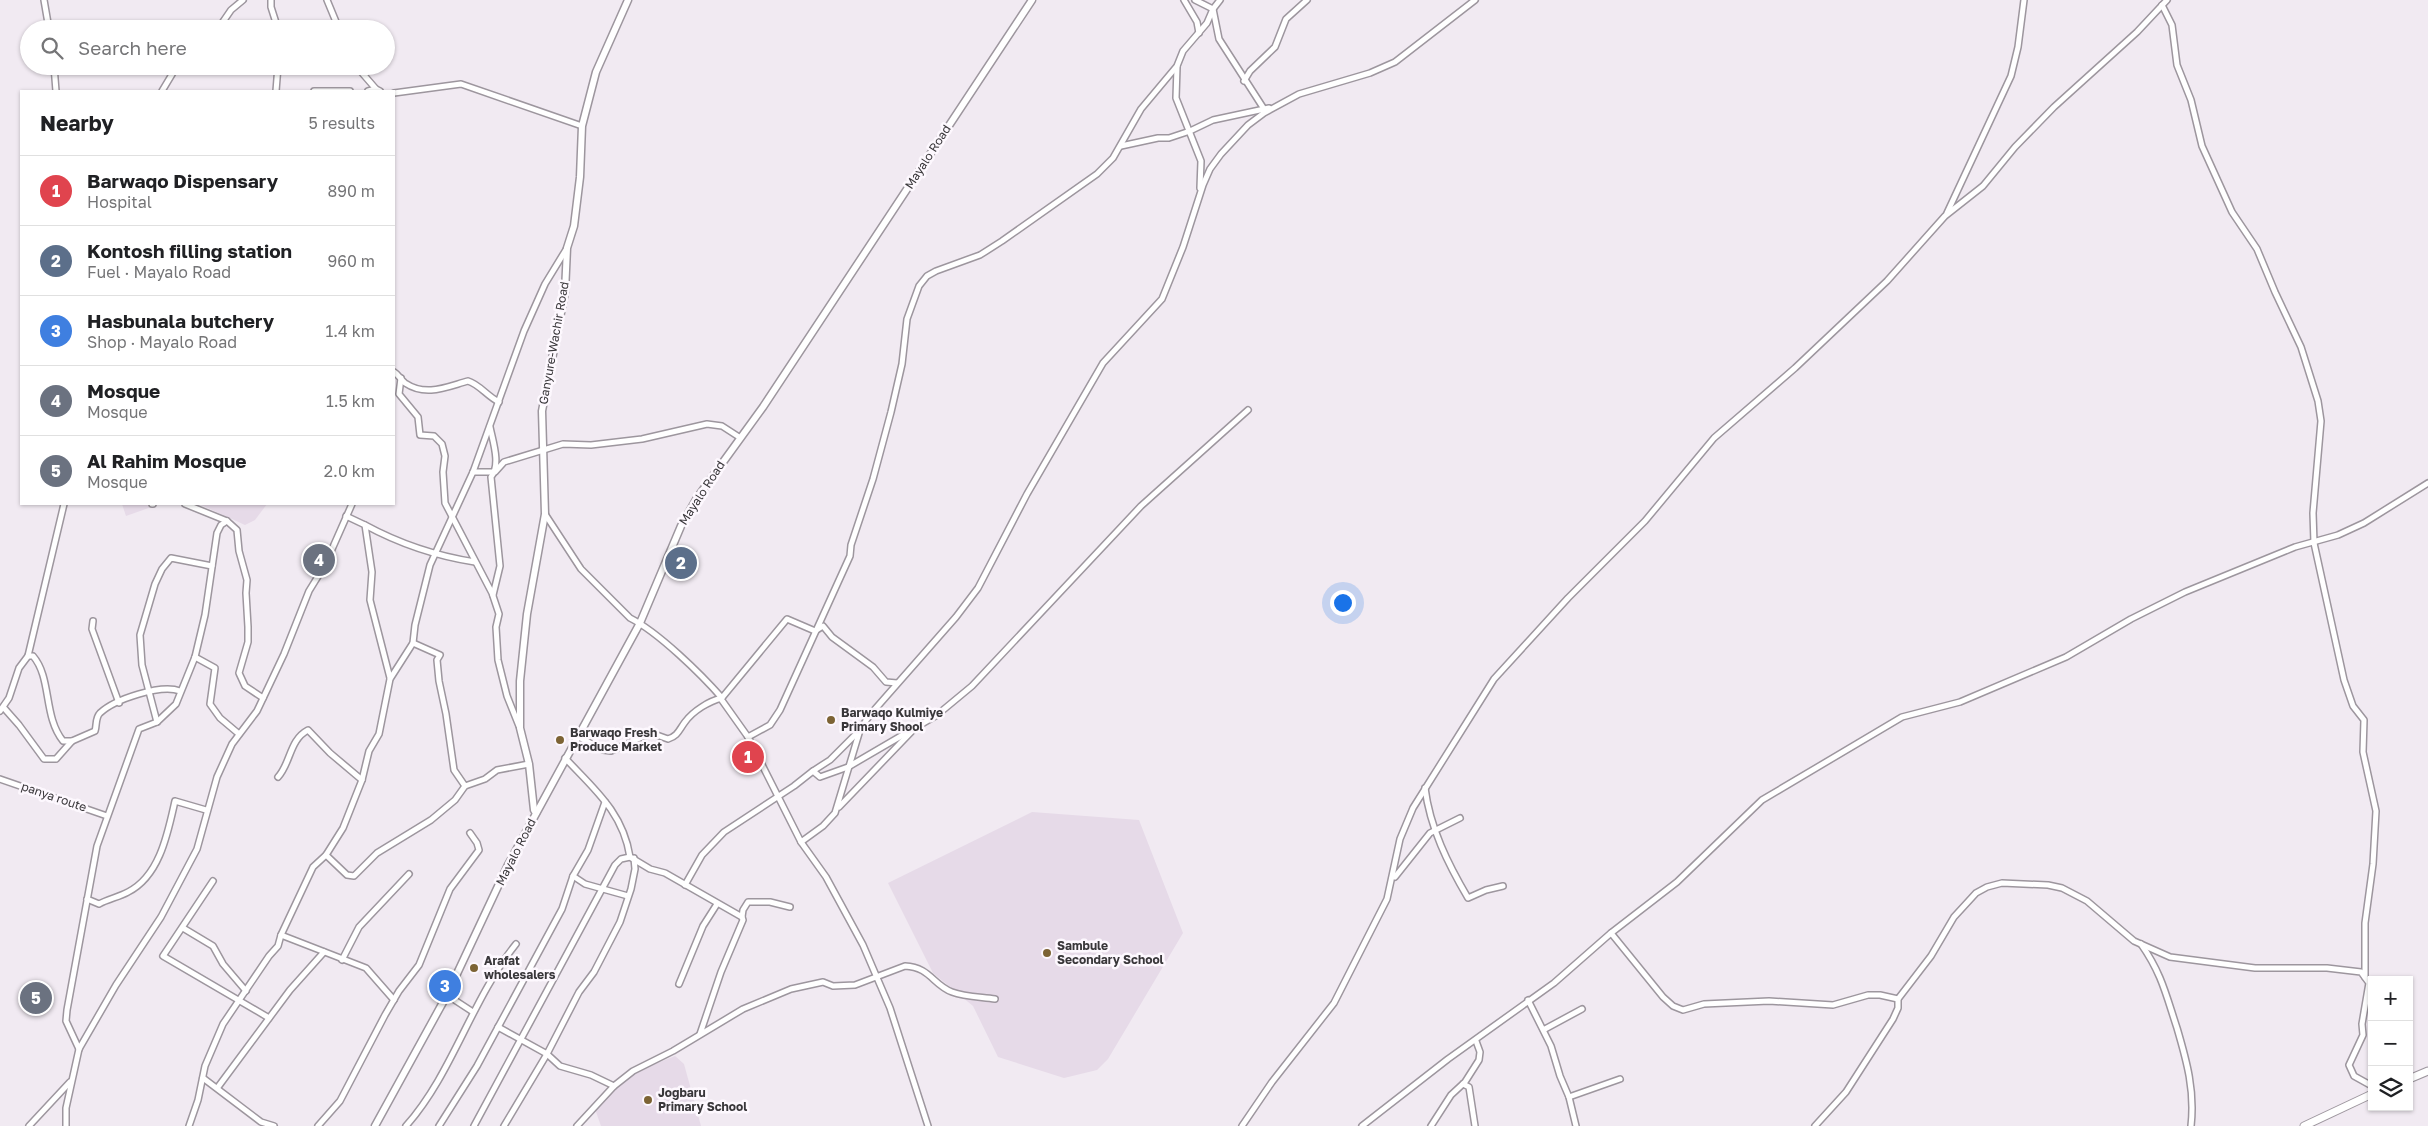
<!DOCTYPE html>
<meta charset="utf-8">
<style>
:root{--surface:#fff;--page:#f6f6f6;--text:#202124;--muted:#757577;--line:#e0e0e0;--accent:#7c6334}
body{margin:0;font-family:"Golos Text",sans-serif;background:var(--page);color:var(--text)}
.controls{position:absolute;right:15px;bottom:15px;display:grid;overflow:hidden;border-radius:0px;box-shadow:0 1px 4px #0004}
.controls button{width:45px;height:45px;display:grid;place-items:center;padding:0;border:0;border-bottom:1px solid var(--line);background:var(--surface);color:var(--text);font:25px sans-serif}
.you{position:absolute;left:1342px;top:602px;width:18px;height:18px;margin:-12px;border:4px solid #fff;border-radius:50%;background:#1a73e8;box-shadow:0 0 0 8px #1a73e833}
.badge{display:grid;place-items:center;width:32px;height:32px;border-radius:50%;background:var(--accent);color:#fff;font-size:16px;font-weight:700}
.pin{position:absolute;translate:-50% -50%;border:2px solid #fff;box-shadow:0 1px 5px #0006}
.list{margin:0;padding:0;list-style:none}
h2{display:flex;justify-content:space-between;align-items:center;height:65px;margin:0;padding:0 20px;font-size:21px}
h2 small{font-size:16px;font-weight:400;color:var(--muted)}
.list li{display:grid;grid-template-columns:32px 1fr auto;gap:15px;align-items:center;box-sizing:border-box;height:70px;padding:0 20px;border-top:1px solid var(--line)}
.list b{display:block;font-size:19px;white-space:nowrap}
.list p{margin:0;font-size:16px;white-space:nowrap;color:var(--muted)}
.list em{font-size:16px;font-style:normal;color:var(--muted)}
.icon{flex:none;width:28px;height:28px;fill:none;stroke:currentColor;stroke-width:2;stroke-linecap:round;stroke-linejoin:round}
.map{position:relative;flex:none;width:2428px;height:1126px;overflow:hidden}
.search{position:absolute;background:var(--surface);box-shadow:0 1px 4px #0004;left:20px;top:20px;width:375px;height:55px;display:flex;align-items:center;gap:12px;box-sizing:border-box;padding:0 18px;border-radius:28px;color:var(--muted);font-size:19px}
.panel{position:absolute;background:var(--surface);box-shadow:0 1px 4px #0004;left:20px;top:90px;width:375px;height:415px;border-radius:0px}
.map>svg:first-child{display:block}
.built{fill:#e6dae8}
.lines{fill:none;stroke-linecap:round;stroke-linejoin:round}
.minor-casing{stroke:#9d969e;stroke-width:8}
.tertiary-casing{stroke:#9d969e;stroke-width:9}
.secondary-casing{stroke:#9d969e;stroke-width:9}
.minor{stroke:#fff;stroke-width:5}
.tertiary{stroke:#fff;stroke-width:6}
.secondary{stroke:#fff;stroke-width:7}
.poi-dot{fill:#7c6334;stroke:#fdf8fe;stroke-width:2}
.labels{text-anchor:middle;stroke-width:5;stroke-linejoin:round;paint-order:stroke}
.street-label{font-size:12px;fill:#39373a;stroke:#fdf8fe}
.poi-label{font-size:12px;font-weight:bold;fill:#39373a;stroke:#fdf8fe;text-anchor:start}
</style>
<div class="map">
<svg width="2428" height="1126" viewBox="0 0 2428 1126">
<rect width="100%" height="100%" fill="#f1eaf2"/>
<!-- built -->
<g class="built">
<path d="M 122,504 L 160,504 L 126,516 Z"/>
<path d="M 199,504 L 267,504 L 255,520 L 245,525 Z"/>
<path d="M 1032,812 L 1139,820 L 1183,933 L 1108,1059 L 1097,1070 L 1064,1078 L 998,1057 L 973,1006 L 933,973 L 888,883 Z"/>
<path d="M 675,1056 L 684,1064 L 701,1126 L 601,1126 L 595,1109 L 625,1076 Z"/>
</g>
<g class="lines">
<defs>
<g id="minor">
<path d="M 44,0 L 49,29"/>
<path d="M 271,0 L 271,7 L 278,29"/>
<path d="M 327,0 L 339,29"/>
<path d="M 1184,0 L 1197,22 L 1199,33"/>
<path d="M 1195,0 L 1213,9 L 1219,39 L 1264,109"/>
<path d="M 2162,5 L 2172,25 L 2177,65 L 2191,100 L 2202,146 L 2232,212 L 2257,249 L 2275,292 L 2301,347 L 2318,401 L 2321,421 L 2313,513 L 2314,543 L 2344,680 L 2353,706 L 2364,720 L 2363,752 L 2376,811 L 2373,864 L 2365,923 L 2365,977"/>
<path d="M 218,29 L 231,10 L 243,0"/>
<path d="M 54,66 L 56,91"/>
<path d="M 356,66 L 376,89"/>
<path d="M 1177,67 L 1176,98 L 1201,161 L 1200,188"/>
<path d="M 1244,81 L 1250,71 L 1275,47 L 1286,19 L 1307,0"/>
<path d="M 162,91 L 177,66"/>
<path d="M 276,91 L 278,66"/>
<path d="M 314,91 L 350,91"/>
<path d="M 368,91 L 376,89 L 380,91"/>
<path d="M 394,93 L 461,84 L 582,126"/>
<path d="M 1121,146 L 1158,138 L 1169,138 L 1190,131 L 1213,120 L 1269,108"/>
<path d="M 1947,213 L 2011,76 L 2018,47 L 2024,0"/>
<path d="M 394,372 C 399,375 401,380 405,383 C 426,397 446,387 468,381 C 479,384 488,397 499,402"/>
<path d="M 401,378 L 399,394 L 418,417 L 420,435 L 434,436 L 442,444 L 445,456 L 443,472 L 445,503 L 492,593 L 499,614 L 496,627 L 498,660 L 507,696 L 519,726"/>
<path d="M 490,427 C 493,442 501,465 491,477 L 500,566 L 493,595"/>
<path d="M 473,472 L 495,472 L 504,462 L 563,444 L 591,445 L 642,439 L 707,424 L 722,426 L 739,437"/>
<path d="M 152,504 L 153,504"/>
<path d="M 185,504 L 227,521 L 237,530 L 239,551 L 247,580 L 246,593 L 248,627 L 248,642 L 239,673 L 245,686 L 263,698"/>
<path d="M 545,514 L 581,569 L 630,618 C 658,632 701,674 722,698 C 709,701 693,711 685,722 C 679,730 678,736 668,739 L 651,733 L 611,751 L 603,750 L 577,736"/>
<path d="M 346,516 L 365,525 L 372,572 L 370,600 L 390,678"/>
<path d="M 365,525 C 400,544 436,556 475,562"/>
<path d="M 93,621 L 92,629 L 119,703"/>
<path d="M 413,643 L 440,655 L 437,660 L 439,681 L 446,714 L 454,770 L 465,786"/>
<path d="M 28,656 L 33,656 C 52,678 43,716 63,741 L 72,741"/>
<path d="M 195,657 L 215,668 L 210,704 L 220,718 L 239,734"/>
<path d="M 897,683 L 886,682 L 873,667 L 832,637 L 823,626 L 815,631 L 787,619 L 721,699 L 748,737 L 801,842 L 826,877 L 863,945 L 890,1008 L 928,1126"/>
<path d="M 4,708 L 19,725 L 44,759 L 56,759 L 72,741 L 95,731 C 97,725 95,718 100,713 C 115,699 161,684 180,691"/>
<path d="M 0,711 L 9,698 L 19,668 L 28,656 L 64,504"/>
<path d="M 157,722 L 142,665 L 140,635 L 155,584 L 162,569 L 171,558 L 212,566"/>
<path d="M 748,737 L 770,725 L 780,710 L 850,556 L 851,545 L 873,479 L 891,412 L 902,364 L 907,319 L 919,286 L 927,276 L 936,271 L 980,255 L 1002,241 L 1097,174 L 1113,158 L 1141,109 L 1177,66 L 1183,51 L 1207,23 L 1213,9 L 1220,0"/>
<path d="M 565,758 C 594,789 623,812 630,857"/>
<path d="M 813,771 L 830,760 L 858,732"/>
<path d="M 278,777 C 291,763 289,740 308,730 L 330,753 L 362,780"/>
<path d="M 0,779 L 107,816"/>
<path d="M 1425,788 C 1430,828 1448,864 1468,898 L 1486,890 L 1503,886"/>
<path d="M 839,807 L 913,730"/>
<path d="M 801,842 L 823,826 L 835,813 L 860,730 L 869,716 L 956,617 L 978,588 L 1027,494 L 1103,363 L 1162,299 L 1183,247 L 1203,185 L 1210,169 L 1221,154 L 1248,125 L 1264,113 L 1299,94 L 1370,73 L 1395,62 L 1475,0"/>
<path d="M 326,855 L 347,875 L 354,876 L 377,853 L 431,820 L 455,800 L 465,786 L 485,779 L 497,770 L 529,764"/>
<path d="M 573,876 L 585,884 L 628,896"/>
<path d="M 1395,877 L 1430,833 L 1460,818"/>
<path d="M 213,881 L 163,956 L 269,1018"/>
<path d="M 685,885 L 702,855 L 724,832 L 794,786 L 813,771 L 820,777 L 848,767 L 937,715 L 972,686 L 1141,506 L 1248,410"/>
<path d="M 87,899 L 99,904 C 108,899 119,897 128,892 C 160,876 168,832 175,801 L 206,810"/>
<path d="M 742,917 L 743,910 L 748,902 L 770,902 L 790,907"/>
<path d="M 183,928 L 213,946 L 223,964 L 246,991"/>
<path d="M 1611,933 L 1663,997 L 1673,1006 L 1683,1010 L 1704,1004 L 1769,1001 L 1833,1005 L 1868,995 L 1880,995 L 1898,999"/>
<path d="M 281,935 L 366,968 L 394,1000"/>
<path d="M 2141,944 C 2162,974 2166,995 2177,1028 C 2187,1062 2195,1091 2191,1126"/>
<path d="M 342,960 L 359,927 L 409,874"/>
<path d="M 679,984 L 703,926 L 717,904"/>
<path d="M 447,995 L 473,1012"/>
<path d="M 1528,1000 L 1551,1046 L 1560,1076 L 1569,1097 L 1576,1126"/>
<path d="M 498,1027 L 547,1054 L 560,1066 L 591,1075 L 614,1086"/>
<path d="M 1545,1029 L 1582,1009"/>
<path d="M 79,1049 L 66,1021 L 67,1010 L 97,846 L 139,729 L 157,722 L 176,704 L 195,657 L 205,615 L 217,533 L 221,525 L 227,521"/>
<path d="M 203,1078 L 261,1122 L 274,1126"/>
<path d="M 1463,1084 L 1469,1087 L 1475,1126"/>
<path d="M 218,1087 L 290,990 L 324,952"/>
<path d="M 1569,1097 L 1620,1079"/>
<path d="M 29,1126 L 70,1082"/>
<path d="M 66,1126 L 66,1108 L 79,1049 L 116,985 L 161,917 L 197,849 L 217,777 L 232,744 L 257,711 L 284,654 L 309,591 L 325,565 L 352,504"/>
<path d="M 189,1126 L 198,1100 L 205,1066 L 223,1024 L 269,956 L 278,946 L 281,935 L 313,867 L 326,855 L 343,828 L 362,780 L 369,751 L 379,734 L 390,679 L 413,643 L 415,625 L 430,565 L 473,472 L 524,331 L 545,284 L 567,248"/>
<path d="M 318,1126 L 340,1101 L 385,1015 L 399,991 L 419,965 L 450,889 L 479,850 L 477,843 L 470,833"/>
<path d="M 406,1126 C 453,1073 471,1000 516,944"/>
<path d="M 439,1126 L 477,1066 L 562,909 L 573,876 L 588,850 L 605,802"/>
<path d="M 474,1126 L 615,865 L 621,859 L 630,857 L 650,869 L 665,873 L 742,917 L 743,920 L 721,972 L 700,1034"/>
<path d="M 504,1126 L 547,1054 L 579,992 L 594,972 L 620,922 L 631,889 L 635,869 L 634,858"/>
<path d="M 577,1126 L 614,1086 L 633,1071 L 673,1051 L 743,1009 L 791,989 L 823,982 L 833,986 L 855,985 L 905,966 C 930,967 933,985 952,992 C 965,997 982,997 995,999"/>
<path d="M 1242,1126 L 1272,1082 L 1334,1003 L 1387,899 L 1400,839 L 1413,808 L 1494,679 L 1568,598 L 1645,521 L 1714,438 L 1795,368 L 1887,281 L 1945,216 L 1983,186 L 2015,147 L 2054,107 L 2137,32 L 2167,0"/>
<path d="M 1362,1126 L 1448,1059 L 1554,983 L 1611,933 L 1677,882 L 1762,800 L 1902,717 L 1960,702 L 2066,657 L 2131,619 L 2185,592 L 2295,547 L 2338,535 L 2364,523 L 2428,483"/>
<path d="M 1431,1126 L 1451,1095 L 1465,1082 L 1479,1060 L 1480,1052 L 1476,1041"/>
<path d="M 1815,1126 L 1846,1092 L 1893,1019 L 1898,1008 L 1898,999 L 1931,956 L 1954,917 L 1976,893 L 1987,887 L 2002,883 L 2048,885 L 2062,888 L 2087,901 L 2134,941 L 2170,957 L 2255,968 L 2327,968 L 2361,972 L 2369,983 L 2362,1024 L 2363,1035 L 2349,1065 L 2354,1076 L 2372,1086"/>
</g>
<g id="tertiary">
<path d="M 536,813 L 534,810 L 529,764 L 520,728 L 520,681 L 527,614 L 545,514 L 542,411 L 565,292 L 567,248 L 574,226 L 580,177 L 582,126 L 596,72 L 628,0"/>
<path d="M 375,1126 L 447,995 L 508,865 L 640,623 L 681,526 L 697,498 L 763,407 L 1032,0"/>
</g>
<g id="secondary">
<path d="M 2409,1079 L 2428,1071"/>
<path d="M 2304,1126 L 2372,1094"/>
</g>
</defs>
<!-- minor casing -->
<use href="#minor" class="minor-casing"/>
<!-- tertiary casing -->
<use href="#tertiary" class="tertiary-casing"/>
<!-- secondary casing -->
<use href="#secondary" class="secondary-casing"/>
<!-- minor -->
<use href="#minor" class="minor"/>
<!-- tertiary -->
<use href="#tertiary" class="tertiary"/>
<!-- secondary -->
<use href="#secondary" class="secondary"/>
</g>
<!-- markers -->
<g class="poi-dot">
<circle cx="831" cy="720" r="5"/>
<circle cx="560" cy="740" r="5"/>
<circle cx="1047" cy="953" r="5"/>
<circle cx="474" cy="968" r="5"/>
<circle cx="648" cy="1100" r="5"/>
</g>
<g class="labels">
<!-- street labels -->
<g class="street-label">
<text transform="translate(928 157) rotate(-57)" y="4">Mayalo Road</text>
<text transform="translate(554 343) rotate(-80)" y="4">Ganyure-Wachir Road</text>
<text transform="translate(702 493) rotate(-57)" y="4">Mayalo Road</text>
<text transform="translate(54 797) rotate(19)" y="4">panya route</text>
<text transform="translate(516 852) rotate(-63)" y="4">Mayalo Road</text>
</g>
<!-- poi labels -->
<g class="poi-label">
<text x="841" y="717">Barwaqo Kulmiye<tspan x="841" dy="14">Primary Shool</tspan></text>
<text x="570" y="737">Barwaqo Fresh<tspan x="570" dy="14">Produce Market</tspan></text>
<text x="1057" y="950">Sambule<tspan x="1057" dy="14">Secondary School</tspan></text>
<text x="484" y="965">Arafat<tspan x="484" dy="14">wholesalers</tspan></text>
<text x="658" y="1097">Jogbaru<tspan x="658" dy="14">Primary School</tspan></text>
</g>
</g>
</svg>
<div class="controls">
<button>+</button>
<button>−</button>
<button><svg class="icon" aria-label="layers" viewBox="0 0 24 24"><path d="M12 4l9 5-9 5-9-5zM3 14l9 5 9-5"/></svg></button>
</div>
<div class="you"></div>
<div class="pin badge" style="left:748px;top:757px;background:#e0444e">1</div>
<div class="pin badge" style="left:681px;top:563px;background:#5c6f8a">2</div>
<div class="pin badge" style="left:445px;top:986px;background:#3f7fe0">3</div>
<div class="pin badge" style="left:319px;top:560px;background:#6b7280">4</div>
<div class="pin badge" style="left:36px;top:998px;background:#6b7280">5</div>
<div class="search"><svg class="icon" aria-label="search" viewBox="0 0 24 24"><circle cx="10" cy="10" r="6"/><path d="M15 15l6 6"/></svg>Search here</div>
<section class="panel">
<h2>Nearby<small>5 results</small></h2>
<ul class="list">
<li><span class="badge" style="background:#e0444e">1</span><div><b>Barwaqo Dispensary</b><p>Hospital</p></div><em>890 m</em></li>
<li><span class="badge" style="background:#5c6f8a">2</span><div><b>Kontosh filling station</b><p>Fuel · Mayalo Road</p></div><em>960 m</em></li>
<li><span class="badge" style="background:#3f7fe0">3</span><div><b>Hasbunala butchery</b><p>Shop · Mayalo Road</p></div><em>1.4 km</em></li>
<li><span class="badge" style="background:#6b7280">4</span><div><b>Mosque</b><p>Mosque</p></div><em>1.5 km</em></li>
<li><span class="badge" style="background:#6b7280">5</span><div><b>Al Rahim Mosque</b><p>Mosque</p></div><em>2.0 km</em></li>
</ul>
</section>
</div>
